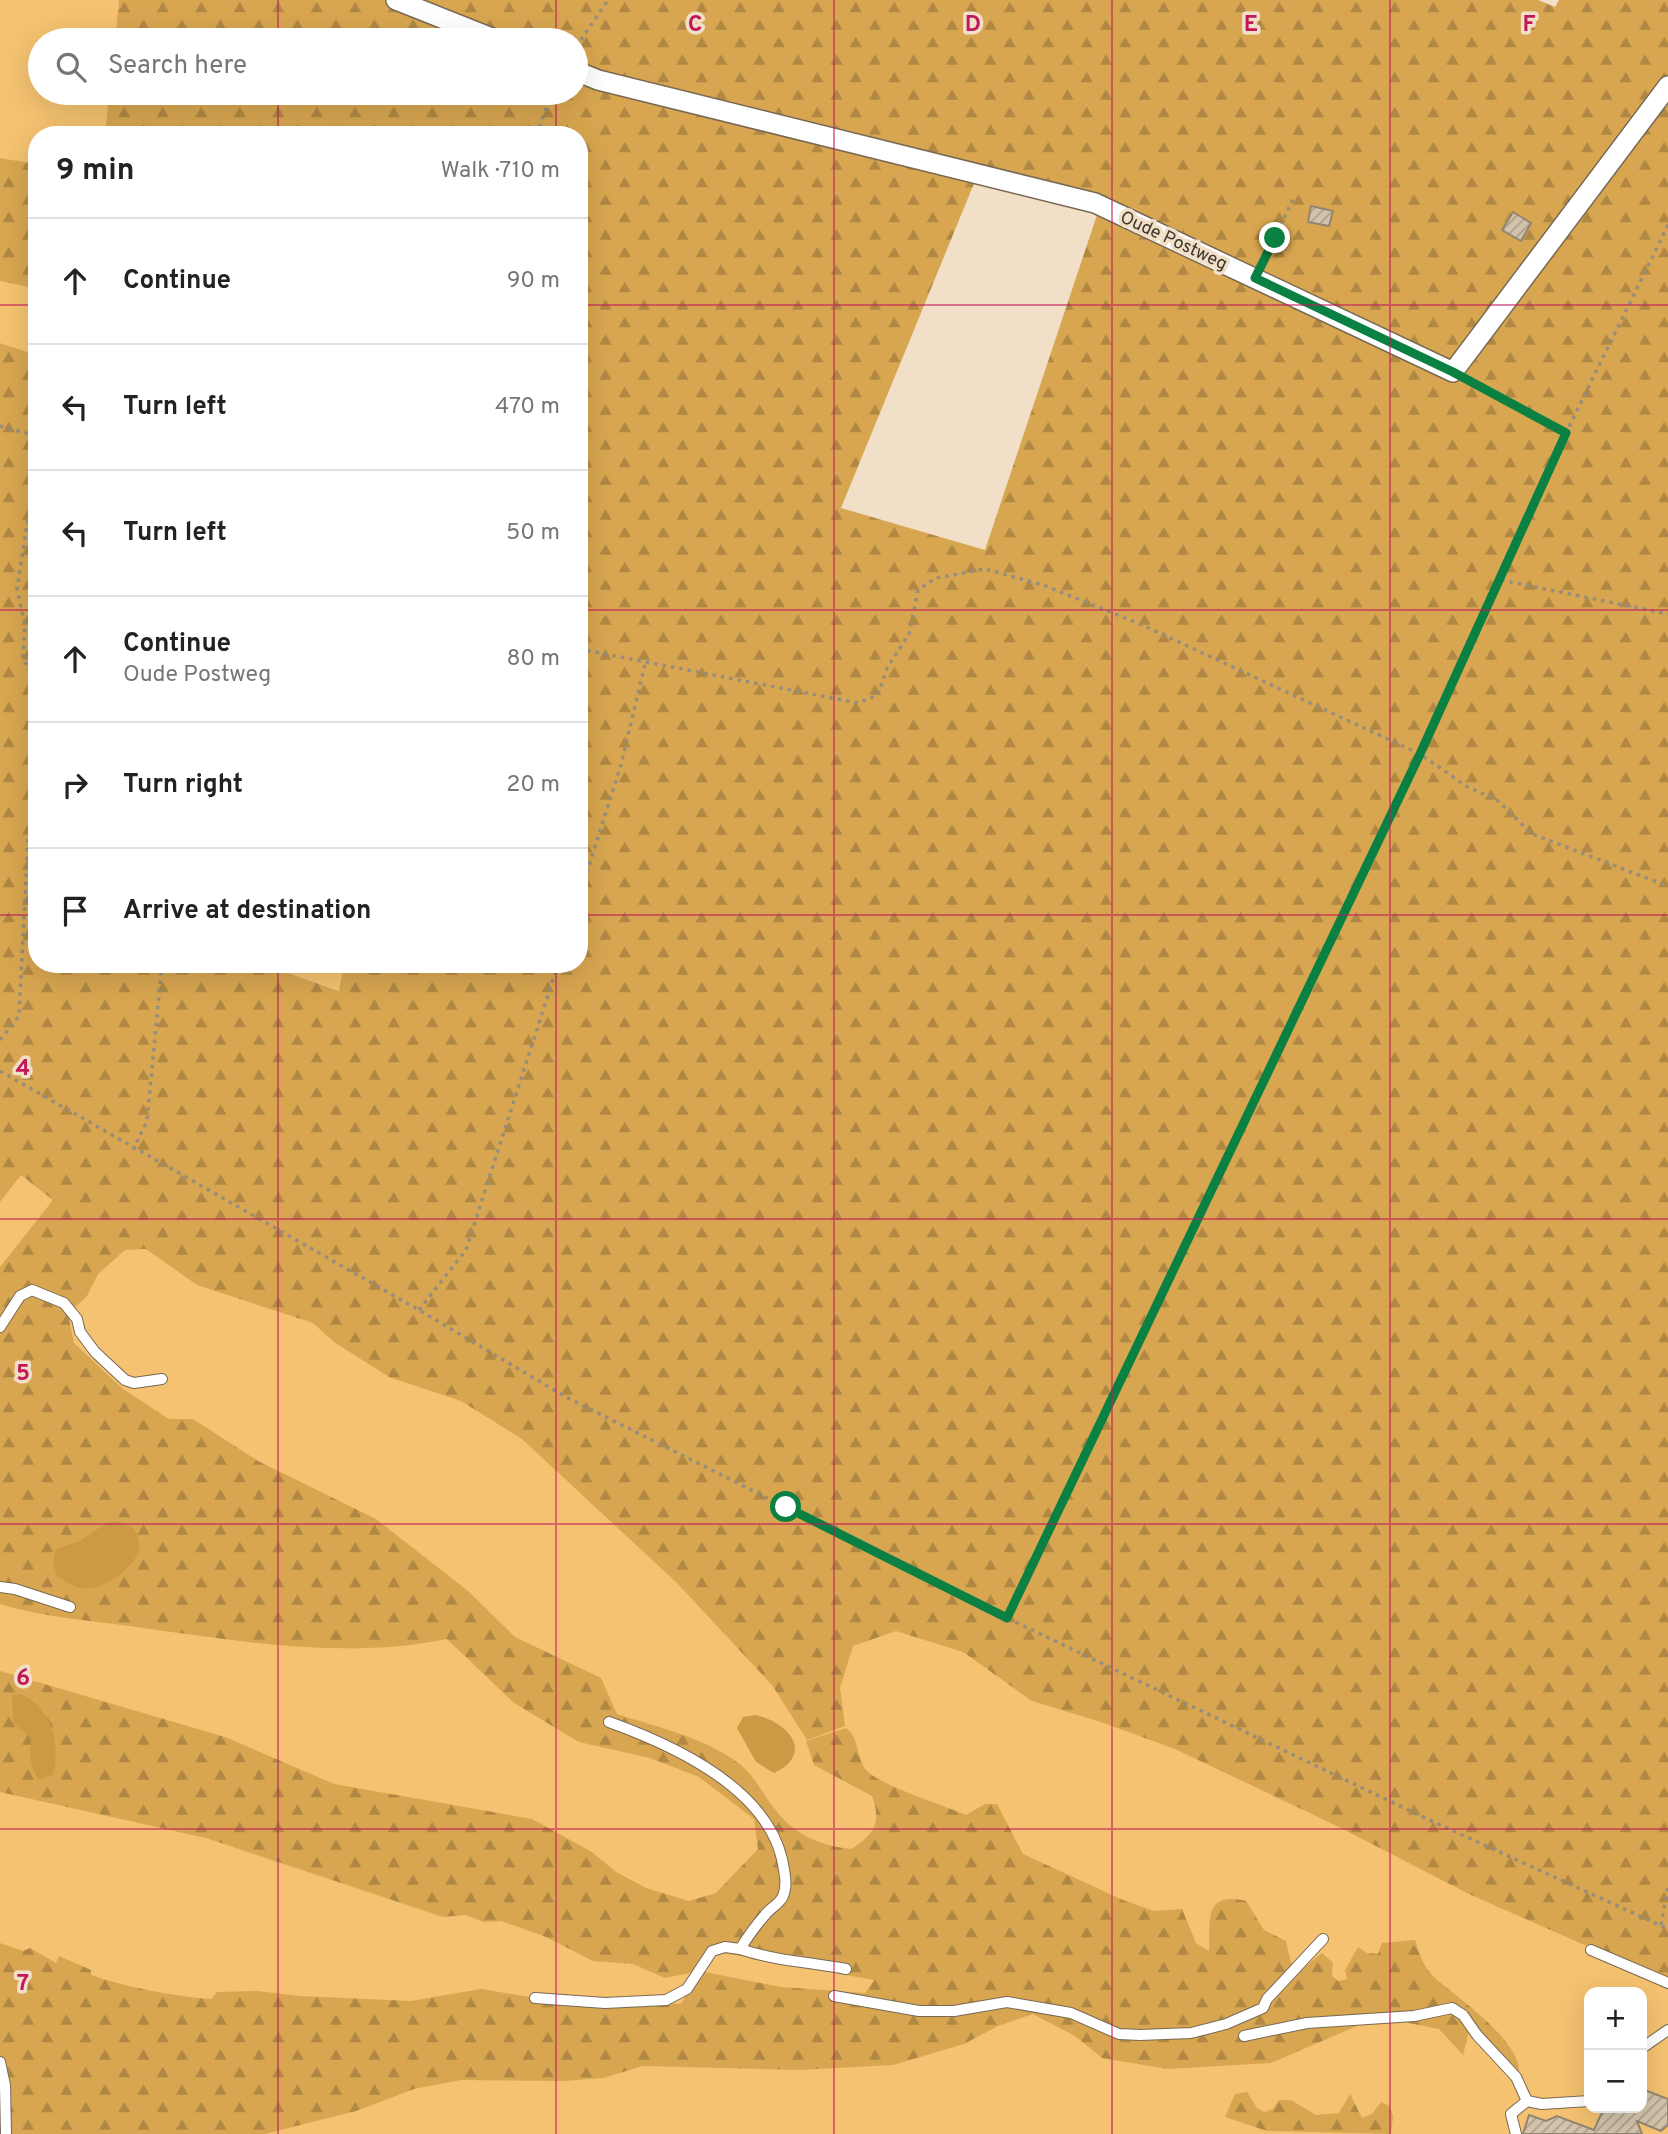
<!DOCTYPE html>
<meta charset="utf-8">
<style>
:root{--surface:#fff;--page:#f2f2f2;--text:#222;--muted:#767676;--line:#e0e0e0}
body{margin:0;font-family:Overpass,sans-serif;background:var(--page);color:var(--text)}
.controls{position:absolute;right:21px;bottom:21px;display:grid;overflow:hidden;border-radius:14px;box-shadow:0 7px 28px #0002}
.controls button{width:63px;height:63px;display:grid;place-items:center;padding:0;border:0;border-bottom:2px solid var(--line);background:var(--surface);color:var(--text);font:35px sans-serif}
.stop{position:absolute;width:21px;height:21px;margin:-16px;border:5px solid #0b8043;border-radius:50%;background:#fff}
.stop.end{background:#0b8043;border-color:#fff;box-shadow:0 2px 7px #0008}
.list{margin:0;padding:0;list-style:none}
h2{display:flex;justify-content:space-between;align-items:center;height:91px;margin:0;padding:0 28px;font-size:30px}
h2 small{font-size:23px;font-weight:400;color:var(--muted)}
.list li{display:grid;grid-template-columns:46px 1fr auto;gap:21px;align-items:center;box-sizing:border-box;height:126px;padding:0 28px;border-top:2px solid var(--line)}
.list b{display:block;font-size:26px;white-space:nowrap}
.list p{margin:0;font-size:23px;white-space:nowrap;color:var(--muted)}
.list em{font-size:23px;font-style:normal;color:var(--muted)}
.icon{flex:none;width:38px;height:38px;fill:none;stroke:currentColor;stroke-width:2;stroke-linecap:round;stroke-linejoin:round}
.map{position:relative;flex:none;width:1668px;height:2134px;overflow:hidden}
.search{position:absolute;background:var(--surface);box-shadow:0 7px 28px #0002;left:28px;top:28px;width:560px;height:77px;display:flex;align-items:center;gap:18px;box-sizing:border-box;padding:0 24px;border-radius:38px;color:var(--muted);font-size:26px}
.panel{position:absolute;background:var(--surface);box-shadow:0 7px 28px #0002;left:28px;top:126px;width:560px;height:847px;border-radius:28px}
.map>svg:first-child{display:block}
.grass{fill:#f4c270;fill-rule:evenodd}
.forest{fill:url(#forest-firs);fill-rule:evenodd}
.water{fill:#cc9a44}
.building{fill:url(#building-hatch);stroke:#94856e;stroke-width:2}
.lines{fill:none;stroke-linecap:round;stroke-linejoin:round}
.lane-casing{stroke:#786953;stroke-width:12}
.street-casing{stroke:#786953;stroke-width:22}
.path{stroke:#988d7b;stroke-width:3.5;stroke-dasharray:3.5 5;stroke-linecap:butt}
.lane{stroke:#fff;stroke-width:10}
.street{stroke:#fff;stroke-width:19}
.route{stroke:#0b8043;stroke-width:9}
.grid{fill:none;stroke:#c2185b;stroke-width:2;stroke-opacity:0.55}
.labels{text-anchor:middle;stroke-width:7;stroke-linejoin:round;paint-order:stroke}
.street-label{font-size:18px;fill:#3d372d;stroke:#f1e0c7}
.grid-label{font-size:23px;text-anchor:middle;font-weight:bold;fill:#c2185b;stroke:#f1e0c7;stroke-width:7;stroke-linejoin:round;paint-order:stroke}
</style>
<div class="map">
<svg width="1668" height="2134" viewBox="0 0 1668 2134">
<defs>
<pattern id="forest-firs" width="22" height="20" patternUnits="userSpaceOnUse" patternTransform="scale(1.75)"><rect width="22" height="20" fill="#d8a650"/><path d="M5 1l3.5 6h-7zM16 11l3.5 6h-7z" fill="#b08843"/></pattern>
<pattern id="building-hatch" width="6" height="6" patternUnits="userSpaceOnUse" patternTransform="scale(1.75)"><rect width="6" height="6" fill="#d3c3ab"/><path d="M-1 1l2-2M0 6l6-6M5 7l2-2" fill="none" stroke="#ac9f8c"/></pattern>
</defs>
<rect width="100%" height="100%" fill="#f1e0c7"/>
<!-- grass -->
<g class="grass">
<path d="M 0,0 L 119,0 L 115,40 L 40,40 L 40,93 L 109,93 L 105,135 L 37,135 L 37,164 L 0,158 Z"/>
<path d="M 0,281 L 37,289 L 37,355 L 0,343 Z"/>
<path d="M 263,964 L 344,964 L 340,991 Z"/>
<path d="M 27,1145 L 1666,1940 L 1668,1933 L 1668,2134 L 0,2134 L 0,1179 ZM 1589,1992 L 1642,1992 L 1642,2108 L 1589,2108 Z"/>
</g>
<!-- forest -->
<g class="forest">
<path d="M 119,0 L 1538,0 L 1555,7 L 1559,0 L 1668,0 L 1668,1982 L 1469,1894 L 1337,1826 L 1175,1749 L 1101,1722 L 1032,1701 L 963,1652 L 896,1631 L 853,1646 L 840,1688 L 845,1726 L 807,1740 L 772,1685 L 677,1583 L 522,1439 L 461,1401 L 389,1377 L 334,1342 L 313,1323 L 197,1285 L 146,1249 L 125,1250 L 98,1274 L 87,1296 L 68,1314 L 74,1343 L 123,1389 L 169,1419 L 193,1419 L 258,1461 L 376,1519 L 468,1591 L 515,1637 L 601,1678 L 617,1714 C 656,1727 703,1737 737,1762 C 753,1773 762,1793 774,1808 C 794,1835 820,1846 852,1849 C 874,1834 882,1823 872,1796 L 814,1765 L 806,1741 L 846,1728 C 860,1738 856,1759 867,1771 C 882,1786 943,1805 966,1815 L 985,1804 L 997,1804 L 1023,1854 L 1123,1900 L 1154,1911 L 1182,1909 L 1196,1943 L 1209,1951 C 1211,1922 1202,1891 1246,1901 L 1264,1930 L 1286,1941 L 1291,1963 L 1301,1970 L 1322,1953 L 1333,1963 L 1332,1976 L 1338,1981 L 1347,1979 L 1345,1970 L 1358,1947 L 1367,1953 L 1378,1954 L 1382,1943 L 1415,1940 C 1419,1954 1424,1968 1435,1978 C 1458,1998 1524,2043 1519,2075 L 1470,2027 L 1463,2055 L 1439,2029 L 1378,2017 L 1271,2063 L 1168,2069 L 1102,2058 L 1075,2036 L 1033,2014 L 998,2026 L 964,2044 L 893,2065 L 800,2070 L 643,2066 L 603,2078 L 564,2081 L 461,2080 L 414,2089 L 356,2111 L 265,2134 L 0,2134 L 0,1943 L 23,1951 L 30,1948 L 56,1963 L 59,1956 L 91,1970 L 91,1975 C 130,1988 171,1996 211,1999 L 217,1992 L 257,1991 L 300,1996 L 411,2001 L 481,1989 L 535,1998 L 681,2004 L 700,1971 L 665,1978 L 633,1964 L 593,1961 L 544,1936 L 501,1921 L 484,1922 L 465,1915 L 443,1917 L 206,1838 L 0,1792 L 0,1671 L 225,1737 L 334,1784 L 532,1819 L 592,1852 L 616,1872 L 646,1888 L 689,1901 L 716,1893 L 758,1849 L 754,1819 L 699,1777 L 650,1758 L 579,1742 L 514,1703 L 447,1639 C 345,1660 238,1641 136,1627 C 89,1620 45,1618 0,1604 L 0,1267 L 53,1200 L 21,1175 L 0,1202 L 0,343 L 37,355 L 37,964 L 263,964 L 339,991 L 344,964 L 579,964 L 579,135 L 105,135 L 109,93 L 576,93 L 576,40 L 115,40 ZM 975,181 L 1098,212 L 985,550 L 841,508 ZM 712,1951 L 874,1980 L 865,1993 L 781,1987 L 694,1970 Z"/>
<path d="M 0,158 L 37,164 L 37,289 L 0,281 Z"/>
<path d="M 1247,2092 L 1257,2108 L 1264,2112 L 1273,2109 L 1279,2100 L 1291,2100 L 1316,2115 L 1339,2113 L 1350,2094 L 1362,2118 L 1372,2114 L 1381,2102 L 1389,2106 L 1393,2116 L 1391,2134 L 1267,2131 L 1225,2117 L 1235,2094 Z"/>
</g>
<!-- water -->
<g class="water">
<path d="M 108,1522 L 121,1522 L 134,1528 C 137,1536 142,1546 137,1555 C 128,1572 100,1592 81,1588 C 72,1587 64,1580 56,1575 L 53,1561 L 56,1549 L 80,1541 Z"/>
<path d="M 21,1694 C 52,1709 61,1743 53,1775 L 39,1780 C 29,1765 30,1755 31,1738 L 13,1723 L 12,1695 Z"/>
<path d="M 755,1715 C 787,1721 816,1753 774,1773 L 756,1762 L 737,1728 L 743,1717 Z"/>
</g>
<!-- building -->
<g class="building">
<path d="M 1311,206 L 1333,211 L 1329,226 L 1308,222 Z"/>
<path d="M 1513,212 L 1531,223 L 1521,241 L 1502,230 Z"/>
<path d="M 1642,2089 L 1668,2099 L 1668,2125 L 1661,2131 L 1637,2121 L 1642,2134 L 1523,2134 L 1529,2115 L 1546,2121 L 1557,2116 L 1594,2130 L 1604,2108 L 1642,2108 Z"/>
</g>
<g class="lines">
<defs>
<g id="lane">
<path d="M 0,1327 L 20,1296 L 32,1290 L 64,1303 L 77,1319 L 80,1332 L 95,1352 L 125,1380 L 134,1383 L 162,1379"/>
<path d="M 0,1587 L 15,1589 L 70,1607"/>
<path d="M 609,1722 C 673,1745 765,1787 782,1859 C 784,1870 788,1885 783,1896 C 780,1904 770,1908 765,1915 C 756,1925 747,1938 740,1949 C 776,1961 810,1962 846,1969"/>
<path d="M 1591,1950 L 1668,1983"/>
<path d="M 834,1996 L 919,2011 L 954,2011 L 1007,2002 L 1071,2013 L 1119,2034 L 1140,2035 L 1191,2033 L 1226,2024 L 1263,2008 L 1267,1999 L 1323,1939"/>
<path d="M 535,1998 L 605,2003 L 666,2000 L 687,1989 L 712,1951 L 725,1947 L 740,1949"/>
<path d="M 1244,2036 L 1307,2023 L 1414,2016 L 1452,2008 L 1463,2015 L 1477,2035 L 1516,2077 L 1527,2101"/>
<path d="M 1642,2048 L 1668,2030"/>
<path d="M 0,2062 L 5,2085 L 6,2134"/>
<path d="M 1516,2134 L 1511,2114 L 1527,2101 L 1542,2104 L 1589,2101"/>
</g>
<g id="street">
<path d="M 396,0 L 497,40"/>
<path d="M 576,71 L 598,80 L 1095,203 L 1453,372 L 1668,86"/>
</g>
</defs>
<!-- lane casing -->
<use href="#lane" class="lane-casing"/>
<!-- street casing -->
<use href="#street" class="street-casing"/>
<!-- path -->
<g class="path">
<path d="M 576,47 L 608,0"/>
<path d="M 536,135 L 552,93"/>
<path d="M 1262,264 L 1294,197"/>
<path d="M 1467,380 L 1566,433"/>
<path d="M 0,426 L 37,436"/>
<path d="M 37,461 L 17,589 L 25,625 L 23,657 L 37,688"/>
<path d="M 1501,580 L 1668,614"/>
<path d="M 579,649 L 858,703 L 878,695 L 887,668 L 909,634 L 918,590 L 936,578 L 985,569 L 1043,585 L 1140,624 L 1420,754 L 1466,786 L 1497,800 L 1532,834 L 1668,886"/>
<path d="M 579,897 L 621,765 L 645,664"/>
<path d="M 0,1040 L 19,1016 L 28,841 L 37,805"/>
<path d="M 0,1071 L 419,1310 L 564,1396 L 1007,1618 L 1425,1818 L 1668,1929"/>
<path d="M 133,1150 L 147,1121 L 162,964"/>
<path d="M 419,1310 L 466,1250 L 558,964"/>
<path d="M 1007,1618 L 1420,754 L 1566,433 L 1668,225"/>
<path d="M 1661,1925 L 1668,1886"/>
</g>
<!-- lane -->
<use href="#lane" class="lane"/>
<!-- street -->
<use href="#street" class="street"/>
</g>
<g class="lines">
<!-- route -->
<path class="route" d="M 786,1507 L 1007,1618 L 1420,754 L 1566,433 L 1453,372 L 1255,278 L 1275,238"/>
</g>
<!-- grid -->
<path class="grid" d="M 278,0 L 278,40M 556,0 L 556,40M 834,0 L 834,2134M 1112,0 L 1112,2134M 1390,0 L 1390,2134M 278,93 L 278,135M 556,93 L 556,135M 0,305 L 37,305M 579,305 L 1668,305M 0,610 L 37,610M 579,610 L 1668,610M 0,915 L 37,915M 579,915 L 1668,915M 278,964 L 278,2134M 556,964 L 556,2134M 0,1219 L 1668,1219M 0,1524 L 1668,1524M 0,1829 L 1668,1829"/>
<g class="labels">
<!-- street labels -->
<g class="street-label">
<text transform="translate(1174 240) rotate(25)" y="6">Oude Postweg</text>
</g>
</g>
<g class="grid-label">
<text x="695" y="31">C</text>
<text x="973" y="31">D</text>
<text x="1251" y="31">E</text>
<text x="1529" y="31">F</text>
<text x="23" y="1075">4</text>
<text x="23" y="1380">5</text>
<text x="23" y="1685">6</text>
<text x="23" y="1990">7</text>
</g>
</svg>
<div class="controls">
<button>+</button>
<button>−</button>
</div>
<div class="stop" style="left:786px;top:1507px"></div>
<div class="stop end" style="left:1275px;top:238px"></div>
<div class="search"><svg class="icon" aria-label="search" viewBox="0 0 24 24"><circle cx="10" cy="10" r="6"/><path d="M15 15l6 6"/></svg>Search here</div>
<section class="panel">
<h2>9 min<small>Walk · 710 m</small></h2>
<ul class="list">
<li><svg class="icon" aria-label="ahead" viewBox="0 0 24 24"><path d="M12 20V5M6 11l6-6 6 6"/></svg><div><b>Continue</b></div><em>90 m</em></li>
<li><svg class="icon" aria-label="left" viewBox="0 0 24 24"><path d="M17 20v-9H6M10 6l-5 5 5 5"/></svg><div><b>Turn left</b></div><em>470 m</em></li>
<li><svg class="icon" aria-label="left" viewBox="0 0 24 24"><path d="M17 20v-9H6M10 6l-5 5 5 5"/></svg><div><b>Turn left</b></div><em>50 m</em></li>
<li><svg class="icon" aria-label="ahead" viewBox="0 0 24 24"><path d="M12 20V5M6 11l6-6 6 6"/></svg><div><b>Continue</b><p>Oude Postweg</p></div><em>80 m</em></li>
<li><svg class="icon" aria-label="right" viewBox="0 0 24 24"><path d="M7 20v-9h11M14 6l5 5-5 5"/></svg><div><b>Turn right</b></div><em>20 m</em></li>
<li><svg class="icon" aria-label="arrive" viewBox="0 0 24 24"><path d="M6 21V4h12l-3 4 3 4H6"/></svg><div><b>Arrive at destination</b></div></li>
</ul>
</section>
</div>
